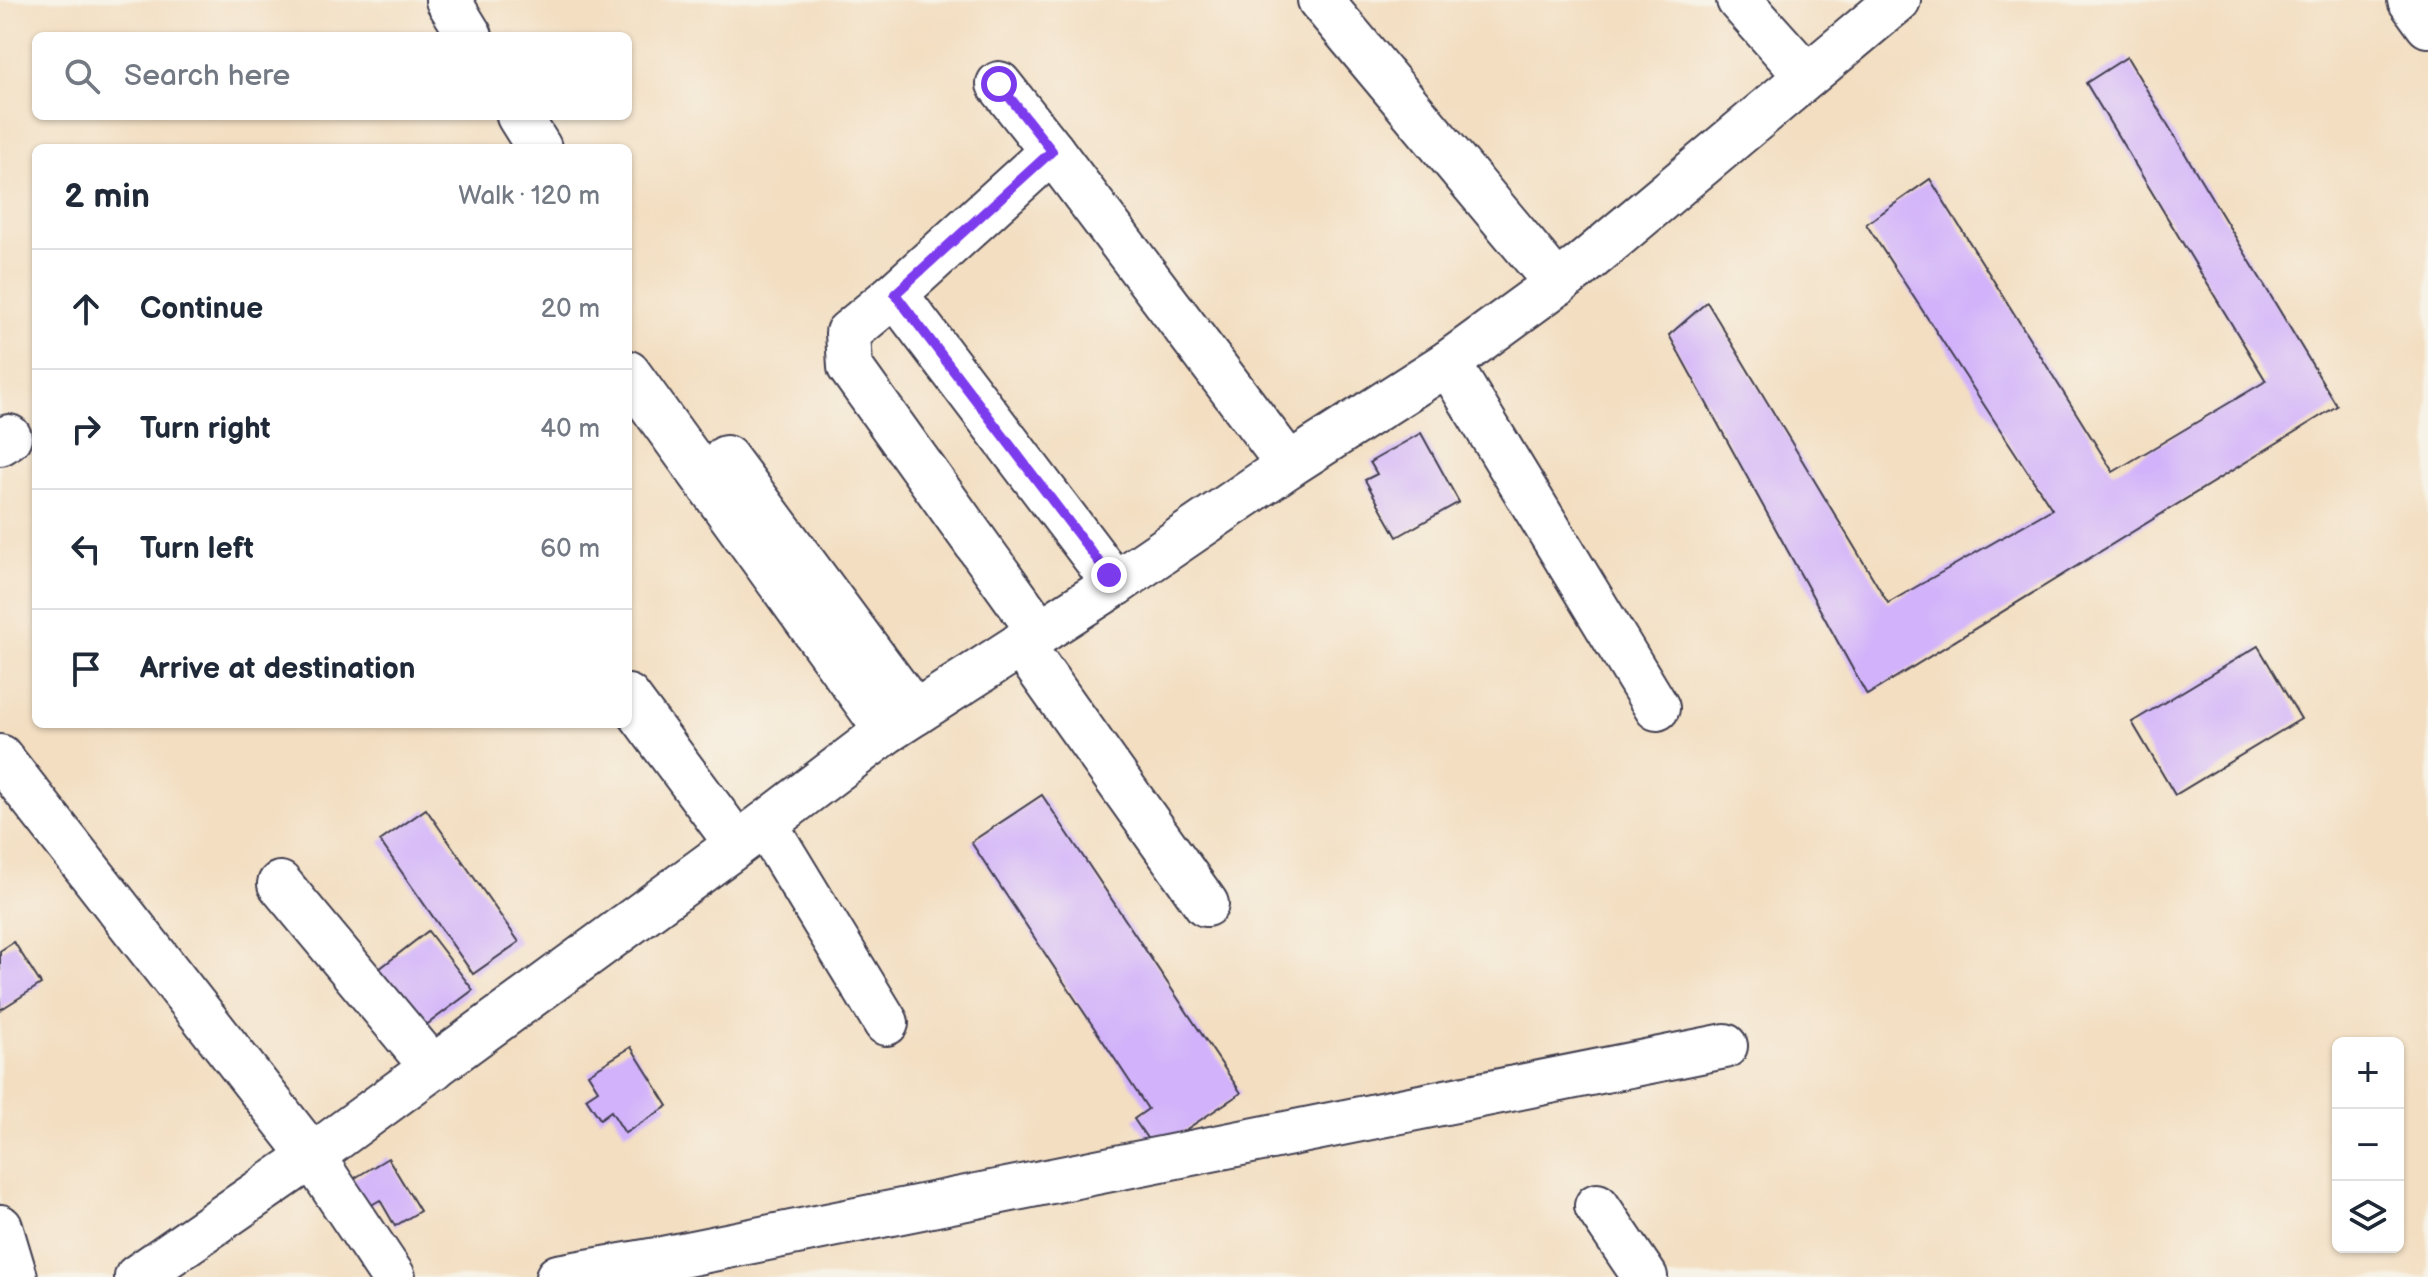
<!DOCTYPE html>
<meta charset="utf-8">
<style>
:root{--surface:#fff;--page:#f2f2f3;--text:#1f2937;--muted:#747a83;--line:#e0e1e3}
body{margin:0;font-family:"Balsamiq Sans",sans-serif;background:var(--page);color:var(--text)}
.controls{position:absolute;right:24px;bottom:24px;display:grid;overflow:hidden;border-radius:12px;box-shadow:0 2px 6px #0004}
.controls button{width:72px;height:72px;display:grid;place-items:center;padding:0;border:0;border-bottom:2px solid var(--line);background:var(--surface);color:var(--text);font:40px sans-serif}
.stop{position:absolute;width:24px;height:24px;margin:-18px;border:6px solid #7c3aed;border-radius:50%;background:#fff}
.stop.end{background:#7c3aed;border-color:#fff;box-shadow:0 2px 8px #0008}
.list{margin:0;padding:0;list-style:none}
h2{display:flex;justify-content:space-between;align-items:center;height:104px;margin:0;padding:0 32px;font-size:34px}
h2 small{font-size:26px;font-weight:400;color:var(--muted)}
.list li{display:grid;grid-template-columns:52px 1fr auto;gap:24px;align-items:center;box-sizing:border-box;height:120px;padding:0 32px;border-top:2px solid var(--line)}
.list b{display:block;font-size:30px;white-space:nowrap}
.list em{font-size:26px;font-style:normal;color:var(--muted)}
.icon{flex:none;width:44px;height:44px;fill:none;stroke:currentColor;stroke-width:2;stroke-linecap:round;stroke-linejoin:round}
.map{position:relative;flex:none;width:2428px;height:1277px;overflow:hidden}
.search{position:absolute;background:var(--surface);box-shadow:0 2px 6px #0004;left:32px;top:32px;width:600px;height:88px;display:flex;align-items:center;gap:20px;box-sizing:border-box;padding:0 28px;border-radius:12px;color:var(--muted);font-size:30px}
.panel{position:absolute;background:var(--surface);box-shadow:0 2px 6px #0004;left:32px;top:144px;width:600px;height:584px;border-radius:12px}
.map>svg:first-child{display:block}
.building{fill:#d2b2fa}
.lines{fill:none;stroke-linecap:round;stroke-linejoin:round}
.minor-casing{stroke:#413e4f;stroke-width:48}
.minor{stroke:#fff;stroke-width:44}
.route{stroke:#7c3aed;stroke-width:10}
</style>
<div class="map">
<svg width="2428" height="1277" viewBox="0 0 2428 1277">
<rect width="100%" height="100%" fill="#f7f3e8"/>
<filter id="ink" filterUnits="userSpaceOnUse"><feTurbulence type="fractalNoise" baseFrequency=".0125" numOctaves="2"/><feDisplacementMap in="SourceGraphic" scale="16" xChannelSelector="R" yChannelSelector="G"/><feConvolveMatrix kernelMatrix="1 2 1 2 8 2 1 2 1" color-interpolation-filters="sRGB"/></filter>
<filter id="wash" filterUnits="userSpaceOnUse"><feTurbulence type="fractalNoise" baseFrequency=".006" numOctaves="4" result="noise"/><feDisplacementMap in="SourceGraphic" scale="32" xChannelSelector="R" yChannelSelector="G"/><feGaussianBlur stdDeviation="1.8" result="paint"/><feColorMatrix in="noise" values="0 0 0 0 0 0 0 0 0 0 0 0 0 0 0 0 0 1.4 0 .05"/><feComposite in="paint" operator="in"/></filter>
<g filter="url(#wash)">
<rect width="100%" height="100%" fill="#f3dec1"/>
<g id="blocks">
<!-- building -->
<g class="building">
<path d="M 2127,57 L 2337,406 L 1867,695 L 1669,335 L 1707,302 L 1888,603 L 2052,509 L 1866,224 L 1930,179 L 2113,472 L 2266,381 L 2086,83 Z"/>
<path d="M 1421,433 L 1459,502 L 1397,537 L 1365,480 L 1377,474 L 1370,462 Z"/>
<path d="M 2258,646 L 2301,719 L 2175,795 L 2132,722 Z"/>
<path d="M 1042,795 L 1241,1093 L 1155,1150 L 1134,1119 L 1148,1109 L 971,842 Z"/>
<path d="M 426,809 L 519,942 L 473,974 L 380,841 Z"/>
<path d="M 428,931 L 473,990 L 409,1038 L 365,980 Z"/>
<path d="M 14,942 L 41,984 L 0,1010 L 0,951 Z"/>
<path d="M 631,1047 L 668,1106 L 625,1133 L 611,1111 L 600,1119 L 586,1098 L 598,1090 L 588,1074 Z"/>
<path d="M 388,1158 L 420,1211 L 395,1226 L 380,1200 L 361,1211 L 345,1184 Z"/>
</g>
</g>
</g>
<g filter="url(#ink)">
<use href="#blocks" fill-opacity="0" stroke="#413e4f" stroke-width="2"/>
<g class="lines">
<defs>
<g id="minor">
<path d="M 448,0 L 470,36"/>
<path d="M 1320,0 L 1557,284"/>
<path d="M 1739,0 L 1807,76"/>
<path d="M 2410,0 L 2428,25"/>
<path d="M 999,84 L 1052,151 L 1289,465"/>
<path d="M 519,116 L 539,148"/>
<path d="M 1052,151 L 895,294 L 1115,584"/>
<path d="M 895,294 L 848,333 L 850,367 L 1040,632"/>
<path d="M 1448,363 L 1657,708"/>
<path d="M 628,373 L 887,731"/>
<path d="M 0,443 L 9,437"/>
<path d="M 726,458 L 915,713"/>
<path d="M 1021,644 L 1206,904"/>
<path d="M 628,697 L 737,844"/>
<path d="M 0,757 L 312,1156 L 393,1277"/>
<path d="M 765,824 L 886,1023"/>
<path d="M 280,884 L 433,1068"/>
<path d="M 1597,1206 L 1645,1277"/>
<path d="M 0,1227 L 15,1277"/>
<path d="M 137,1277 L 312,1156 L 765,824 L 887,731 L 1115,584 L 1289,465 L 1448,363 L 1581,266 L 1898,0"/>
<path d="M 558,1277 L 657,1260 L 1725,1046"/>
</g>
</defs>
<!-- minor casing -->
<use href="#minor" class="minor-casing"/>
<!-- minor -->
<use href="#minor" class="minor"/>
</g>
</g>
<g class="lines" filter="url(#ink)">
<!-- route -->
<path class="route" d="M 999,84 L 1052,151 L 895,294 L 1109,575"/>
</g>
</svg>
<div class="controls">
<button>+</button>
<button>−</button>
<button><svg class="icon" aria-label="layers" viewBox="0 0 24 24"><path d="M12 4l9 5-9 5-9-5zM3 14l9 5 9-5"/></svg></button>
</div>
<div class="stop" style="left:999px;top:84px"></div>
<div class="stop end" style="left:1109px;top:575px"></div>
<div class="search"><svg class="icon" aria-label="search" viewBox="0 0 24 24"><circle cx="10" cy="10" r="6"/><path d="M15 15l6 6"/></svg>Search here</div>
<section class="panel">
<h2>2 min<small>Walk · 120 m</small></h2>
<ul class="list">
<li><svg class="icon" aria-label="ahead" viewBox="0 0 24 24"><path d="M12 20V5M6 11l6-6 6 6"/></svg><div><b>Continue</b></div><em>20 m</em></li>
<li><svg class="icon" aria-label="right" viewBox="0 0 24 24"><path d="M7 20v-9h11M14 6l5 5-5 5"/></svg><div><b>Turn right</b></div><em>40 m</em></li>
<li><svg class="icon" aria-label="left" viewBox="0 0 24 24"><path d="M17 20v-9H6M10 6l-5 5 5 5"/></svg><div><b>Turn left</b></div><em>60 m</em></li>
<li><svg class="icon" aria-label="arrive" viewBox="0 0 24 24"><path d="M6 21V4h12l-3 4 3 4H6"/></svg><div><b>Arrive at destination</b></div></li>
</ul>
</section>
</div>
